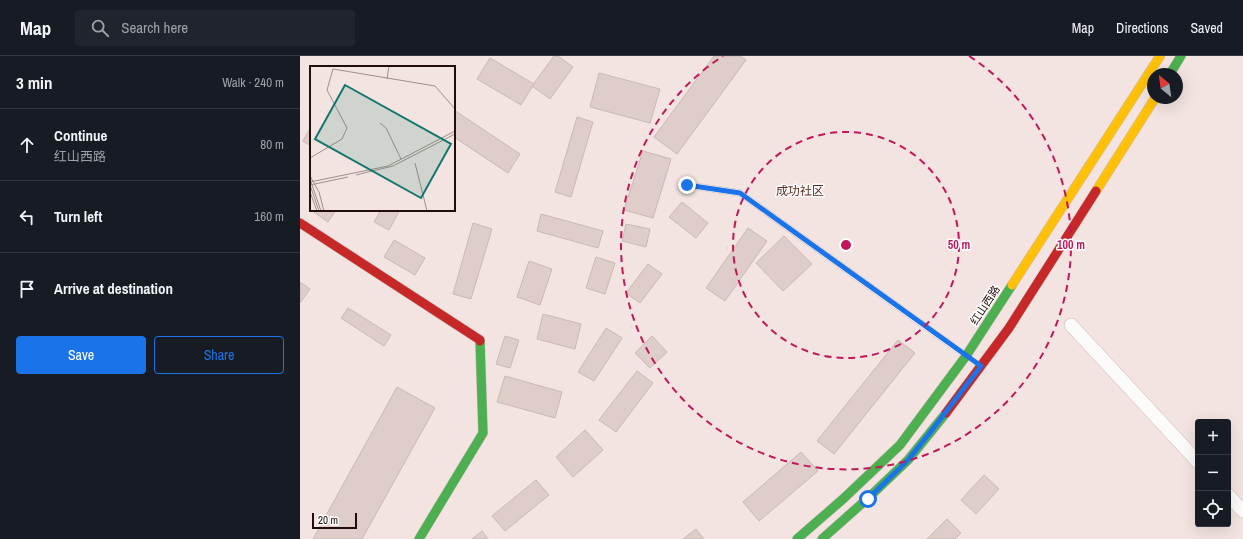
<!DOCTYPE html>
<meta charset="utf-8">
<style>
:root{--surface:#171b24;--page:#20242c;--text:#f1f3f6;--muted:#9ea1a6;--line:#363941;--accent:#1a73e8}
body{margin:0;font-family:"Archivo Narrow","Noto Sans SC",sans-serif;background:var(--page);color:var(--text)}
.controls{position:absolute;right:12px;bottom:12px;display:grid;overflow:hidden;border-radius:4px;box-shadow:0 4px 16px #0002}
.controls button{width:36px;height:36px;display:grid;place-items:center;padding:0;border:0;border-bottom:1px solid var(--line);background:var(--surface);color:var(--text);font:20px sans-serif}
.compass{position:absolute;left:847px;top:12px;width:36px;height:36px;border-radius:50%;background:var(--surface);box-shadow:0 4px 16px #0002;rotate:331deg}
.scale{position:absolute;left:12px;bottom:10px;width:45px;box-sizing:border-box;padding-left:4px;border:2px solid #230d08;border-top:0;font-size:11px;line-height:14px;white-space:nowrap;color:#230d08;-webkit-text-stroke:3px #fff;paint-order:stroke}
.stop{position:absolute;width:12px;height:12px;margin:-9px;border:3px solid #1a73e8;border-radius:50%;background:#fff}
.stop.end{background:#1a73e8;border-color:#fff;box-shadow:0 1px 4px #0008}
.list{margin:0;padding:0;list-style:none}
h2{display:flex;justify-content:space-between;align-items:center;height:52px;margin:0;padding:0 16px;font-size:17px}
h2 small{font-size:13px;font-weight:400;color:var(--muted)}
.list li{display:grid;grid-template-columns:26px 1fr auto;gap:12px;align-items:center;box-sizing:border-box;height:72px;padding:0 16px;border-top:1px solid var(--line)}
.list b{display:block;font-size:15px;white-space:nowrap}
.list p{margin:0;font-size:13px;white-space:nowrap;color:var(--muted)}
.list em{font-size:13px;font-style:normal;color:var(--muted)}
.actions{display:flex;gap:8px;padding:12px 16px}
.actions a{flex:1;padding:9px 0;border:1px solid var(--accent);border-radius:4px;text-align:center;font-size:14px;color:var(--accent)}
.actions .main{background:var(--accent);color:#fff}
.icon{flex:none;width:22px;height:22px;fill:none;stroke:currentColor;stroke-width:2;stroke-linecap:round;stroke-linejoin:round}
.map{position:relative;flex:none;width:943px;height:483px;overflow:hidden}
header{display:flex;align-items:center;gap:24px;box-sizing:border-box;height:56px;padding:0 20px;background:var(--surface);border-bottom:1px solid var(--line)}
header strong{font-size:19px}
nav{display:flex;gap:22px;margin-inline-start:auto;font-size:14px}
.search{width:280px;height:36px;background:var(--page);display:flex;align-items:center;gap:10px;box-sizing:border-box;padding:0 14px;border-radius:4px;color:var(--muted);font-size:15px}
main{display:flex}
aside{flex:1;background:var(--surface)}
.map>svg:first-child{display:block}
.building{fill:#decdc9;stroke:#cbb8b4}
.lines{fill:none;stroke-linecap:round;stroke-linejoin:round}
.lane-casing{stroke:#ccbab6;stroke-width:7}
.street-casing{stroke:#ccbab6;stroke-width:14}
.fast-casing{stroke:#ccbab6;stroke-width:10}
.slow-casing{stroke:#ccbab6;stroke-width:10}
.jam-casing{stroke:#ccbab6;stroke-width:10}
.lane{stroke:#fdfbfa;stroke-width:6}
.street{stroke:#fdfbfa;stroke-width:13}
.fast{stroke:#4caf50;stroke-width:9}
.slow{stroke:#ffc107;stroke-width:9}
.jam{stroke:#c62828;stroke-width:9}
.route{stroke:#1a73e8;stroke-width:5}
.ring{fill:none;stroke:#c2185b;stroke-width:2;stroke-dasharray:7 5}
.labels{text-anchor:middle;stroke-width:3;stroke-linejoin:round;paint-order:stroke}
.street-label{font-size:11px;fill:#230d08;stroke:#fff}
.neighbourhood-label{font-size:12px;fill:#5d281e;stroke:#fff}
.inset-road{fill:none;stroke:#a08e8a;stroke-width:1}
.view{fill:#0f766e;fill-opacity:0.15;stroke:#0f766e;stroke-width:2}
.inset-edge{fill:none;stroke:#230d08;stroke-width:2}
.centre{fill:#c2185b;stroke:#fff;stroke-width:2}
.ring-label{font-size:12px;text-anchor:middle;font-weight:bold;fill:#c2185b;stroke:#fff;stroke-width:3;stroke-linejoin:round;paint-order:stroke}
</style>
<header>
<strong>Map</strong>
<div class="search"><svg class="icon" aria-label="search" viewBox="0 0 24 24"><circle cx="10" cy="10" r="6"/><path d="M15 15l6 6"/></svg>Search here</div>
<nav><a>Map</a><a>Directions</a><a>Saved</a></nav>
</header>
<main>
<aside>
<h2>3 min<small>Walk · 240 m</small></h2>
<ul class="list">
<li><svg class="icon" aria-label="ahead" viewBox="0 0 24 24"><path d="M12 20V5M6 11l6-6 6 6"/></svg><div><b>Continue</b><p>红山西路</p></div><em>80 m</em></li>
<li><svg class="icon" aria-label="left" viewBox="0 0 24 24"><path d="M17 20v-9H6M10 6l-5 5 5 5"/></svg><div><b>Turn left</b></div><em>160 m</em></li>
<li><svg class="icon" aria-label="arrive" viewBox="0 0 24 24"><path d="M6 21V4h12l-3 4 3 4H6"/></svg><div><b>Arrive at destination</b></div></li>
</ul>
<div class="actions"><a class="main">Save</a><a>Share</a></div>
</aside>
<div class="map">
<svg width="943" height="483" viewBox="0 0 943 483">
<rect width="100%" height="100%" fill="#f3e4e1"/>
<!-- building -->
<g class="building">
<path d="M 254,0 L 258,0 L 273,11 L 250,43 L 232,30 Z"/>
<path d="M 414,0 L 440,0 L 446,4 L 377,98 L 354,81 Z"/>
<path d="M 190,2 L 234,28 L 221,49 L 177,23 Z"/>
<path d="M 299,17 L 360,33 L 350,67 L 290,51 Z"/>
<path d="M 154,54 L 220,98 L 208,117 L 154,81 Z"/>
<path d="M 277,61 L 293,66 L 271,141 L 255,136 Z"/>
<path d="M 11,71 L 11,90 L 3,85 Z"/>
<path d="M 343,95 L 371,103 L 353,162 L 324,154 Z"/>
<path d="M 382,146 L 408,167 L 396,182 L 369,161 Z"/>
<path d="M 11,154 L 36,154 L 28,166 Z"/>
<path d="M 81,154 L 100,154 L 89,174 L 74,166 Z"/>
<path d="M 241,158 L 303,175 L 298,192 L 237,175 Z"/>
<path d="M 173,167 L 192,173 L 171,243 L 153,238 Z"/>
<path d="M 326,168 L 350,173 L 346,191 L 322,185 Z"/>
<path d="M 448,172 L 467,185 L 425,245 L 406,232 Z"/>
<path d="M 484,180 L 512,208 L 483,235 L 456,207 Z"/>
<path d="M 94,184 L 125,202 L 115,219 L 84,201 Z"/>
<path d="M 296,201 L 315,207 L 305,238 L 286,232 Z"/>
<path d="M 229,205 L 252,213 L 240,249 L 217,241 Z"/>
<path d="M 348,208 L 362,218 L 340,247 L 326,237 Z"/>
<path d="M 0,226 L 10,233 L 0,247 Z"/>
<path d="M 48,252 L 91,279 L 84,290 L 41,262 Z"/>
<path d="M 243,258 L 281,268 L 275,293 L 237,283 Z"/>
<path d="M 306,272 L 322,282 L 294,325 L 278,316 Z"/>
<path d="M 205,280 L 219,284 L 210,312 L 196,308 Z"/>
<path d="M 352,280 L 367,296 L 350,312 L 335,297 Z"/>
<path d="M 598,284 L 615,297 L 534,398 L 517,385 Z"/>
<path d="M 337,315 L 353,327 L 316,376 L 299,364 Z"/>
<path d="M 205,320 L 262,336 L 255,362 L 197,346 Z"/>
<path d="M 97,331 L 135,352 L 62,483 L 13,483 Z"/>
<path d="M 285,374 L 303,394 L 273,421 L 256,401 Z"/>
<path d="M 501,396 L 518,415 L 459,465 L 443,446 Z"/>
<path d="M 684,419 L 699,433 L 676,458 L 661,444 Z"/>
<path d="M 236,424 L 249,439 L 205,475 L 192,460 Z"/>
<path d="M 647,463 L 661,477 L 655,483 L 627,483 Z"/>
<path d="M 396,473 L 404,483 L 383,483 Z"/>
<path d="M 182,475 L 188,483 L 172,483 Z"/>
</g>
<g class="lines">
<defs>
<path id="lane" d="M 387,129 L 440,137 L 665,299"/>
<g id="street">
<path d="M 771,269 L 898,406"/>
<path d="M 928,439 L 943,455"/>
</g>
<g id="fast">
<path d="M 870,18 L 881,0"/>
<path d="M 119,483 L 183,377 L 180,285"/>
<path d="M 497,483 L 543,443 L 600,389 L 666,300 L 712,229"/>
<path d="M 522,483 L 567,443 L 608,404 L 646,357"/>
</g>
<g id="slow">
<path d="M 796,135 L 855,42"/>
<path d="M 712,229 L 860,0"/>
</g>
<g id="jam">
<path d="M 0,167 L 180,284 L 180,285"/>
<path d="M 646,357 L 709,272 L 796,135"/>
</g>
</defs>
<!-- lane casing -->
<use href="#lane" class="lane-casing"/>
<!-- street casing -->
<use href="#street" class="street-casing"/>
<!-- fast casing -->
<use href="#fast" class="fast-casing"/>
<!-- slow casing -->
<use href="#slow" class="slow-casing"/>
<!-- jam casing -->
<use href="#jam" class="jam-casing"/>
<!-- lane -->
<use href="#lane" class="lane"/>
<!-- street -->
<use href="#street" class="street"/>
<!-- fast -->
<use href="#fast" class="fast"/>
<!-- slow -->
<use href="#slow" class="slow"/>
<!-- jam -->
<use href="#jam" class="jam"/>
</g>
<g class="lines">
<!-- route -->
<path class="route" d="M 387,129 L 440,137 L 681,310 L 632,374 L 608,404 L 568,443"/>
</g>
<!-- distance rings -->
<g class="ring">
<circle cx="546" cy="189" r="113"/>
<path d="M669 0A225 225 0 1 1 423 0"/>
</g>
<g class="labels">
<!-- street labels -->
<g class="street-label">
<text transform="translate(685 249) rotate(-57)" y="4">红山西路</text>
</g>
<!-- neighbourhood labels -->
<g class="neighbourhood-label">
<text x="500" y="139">成功社区</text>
</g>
</g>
<!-- overview -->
<g transform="translate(10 10)">
<rect width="145" height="145" fill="#f3e4e1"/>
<path class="inset-road" d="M 77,13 L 79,0M 70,57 L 76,62 L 91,93M 0,92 L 32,73 L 37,62 L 17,24 L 23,3 L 125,20 L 145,43M 105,97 L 117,145M 46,109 L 83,100 L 145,68M 0,110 L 9,126 L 14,145M 0,116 L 78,100 L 145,65M 1,116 L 11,145M 0,119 L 38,111M 0,119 L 9,145M 0,126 L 7,145"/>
<path class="view" d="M 35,19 L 141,78 L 111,132 L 5,73 Z"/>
<rect width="145" height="145" class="inset-edge"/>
</g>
<circle cx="546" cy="189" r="6" class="centre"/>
<g class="ring-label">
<text x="659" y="193">50 m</text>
<text x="771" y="193">100 m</text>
</g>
</svg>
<div class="controls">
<button>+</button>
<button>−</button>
<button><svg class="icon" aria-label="locate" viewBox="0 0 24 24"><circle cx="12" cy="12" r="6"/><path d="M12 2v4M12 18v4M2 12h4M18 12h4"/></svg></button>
</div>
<svg class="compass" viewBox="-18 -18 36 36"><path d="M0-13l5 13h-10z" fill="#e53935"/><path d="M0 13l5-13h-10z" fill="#9ea1a6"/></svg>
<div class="scale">20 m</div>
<div class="stop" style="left:568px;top:443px"></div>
<div class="stop end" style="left:387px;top:129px"></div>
</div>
</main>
